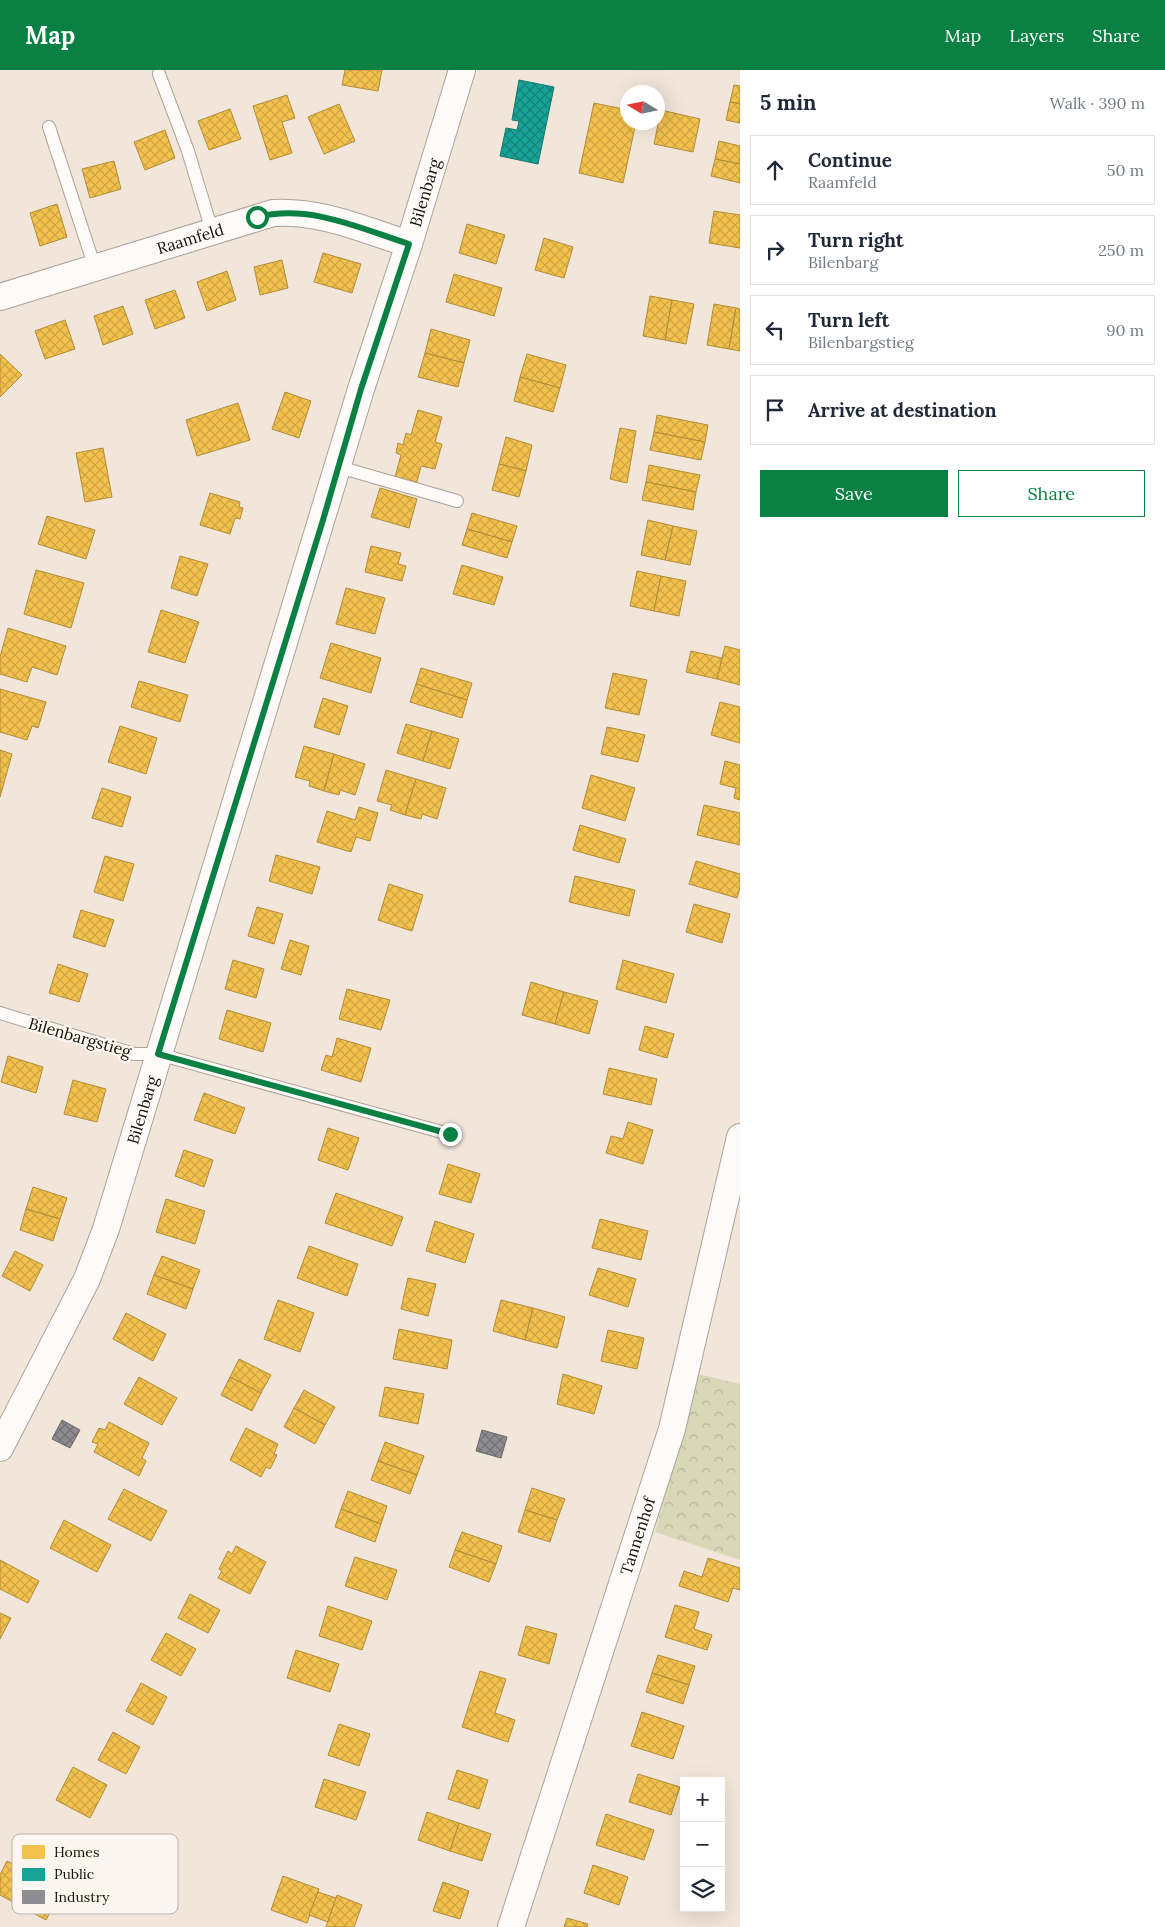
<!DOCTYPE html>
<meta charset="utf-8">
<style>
:root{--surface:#fff;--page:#f6f6f7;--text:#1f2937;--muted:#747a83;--line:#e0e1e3;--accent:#0b8043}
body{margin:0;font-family:Lora,serif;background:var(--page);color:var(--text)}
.controls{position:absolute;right:15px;bottom:15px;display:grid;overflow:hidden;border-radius:0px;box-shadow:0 5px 20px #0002}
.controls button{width:45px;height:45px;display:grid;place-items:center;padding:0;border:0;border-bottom:1px solid var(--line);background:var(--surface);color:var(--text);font:25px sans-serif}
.compass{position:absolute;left:620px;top:15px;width:45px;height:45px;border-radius:50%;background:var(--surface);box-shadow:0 5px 20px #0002;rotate:280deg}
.stop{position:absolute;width:15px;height:15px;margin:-11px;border:4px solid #0b8043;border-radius:50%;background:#fff}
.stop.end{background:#0b8043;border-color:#fff;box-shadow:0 1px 5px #0008}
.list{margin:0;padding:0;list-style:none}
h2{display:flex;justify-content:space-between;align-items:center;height:65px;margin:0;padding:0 20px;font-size:21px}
h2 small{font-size:16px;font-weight:400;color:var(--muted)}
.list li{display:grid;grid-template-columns:32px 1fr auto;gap:15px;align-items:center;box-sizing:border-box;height:70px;margin:0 10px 10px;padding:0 10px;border:1px solid var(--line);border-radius:0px}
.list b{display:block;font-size:19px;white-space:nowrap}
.list p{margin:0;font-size:16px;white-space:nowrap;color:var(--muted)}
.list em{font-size:16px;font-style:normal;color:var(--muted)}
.actions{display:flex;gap:10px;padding:15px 20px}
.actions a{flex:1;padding:11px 0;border:1px solid var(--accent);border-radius:0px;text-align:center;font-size:18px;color:var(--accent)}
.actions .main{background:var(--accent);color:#fff}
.icon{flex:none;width:28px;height:28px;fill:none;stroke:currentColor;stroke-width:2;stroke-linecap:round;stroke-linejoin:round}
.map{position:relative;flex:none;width:740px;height:1857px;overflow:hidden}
header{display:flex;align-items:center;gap:30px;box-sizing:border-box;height:70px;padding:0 25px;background:var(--accent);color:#fff}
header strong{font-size:24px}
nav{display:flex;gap:28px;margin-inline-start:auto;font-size:18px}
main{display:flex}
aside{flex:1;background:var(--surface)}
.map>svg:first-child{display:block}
.forest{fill:url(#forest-crowns)}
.homes{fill:url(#homes-cross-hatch);stroke:#b18c38}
.public{fill:url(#public-cross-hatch);stroke:#17776c}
.industry{fill:url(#industry-cross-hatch);stroke:#6a6768}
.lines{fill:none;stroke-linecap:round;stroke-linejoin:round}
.lane-casing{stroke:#ada299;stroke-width:14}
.street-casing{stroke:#ada299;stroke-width:28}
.lane{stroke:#fdfbf9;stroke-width:12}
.street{stroke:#fdfbf9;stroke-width:26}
.route{stroke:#0b8043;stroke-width:6}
.labels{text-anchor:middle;stroke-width:5;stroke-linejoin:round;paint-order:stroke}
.street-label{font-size:16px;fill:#180f06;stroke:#fcf6f1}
.key{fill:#fcf6f1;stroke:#b8b1aa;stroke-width:1}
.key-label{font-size:14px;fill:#180f06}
</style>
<header>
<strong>Map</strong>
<nav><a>Map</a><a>Layers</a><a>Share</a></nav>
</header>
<main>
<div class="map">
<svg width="740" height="1857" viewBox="0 0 740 1857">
<defs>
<pattern id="forest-crowns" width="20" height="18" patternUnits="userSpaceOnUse" patternTransform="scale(1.25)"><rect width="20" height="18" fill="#dad6b8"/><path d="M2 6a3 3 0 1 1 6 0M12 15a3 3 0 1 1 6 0" fill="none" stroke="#bab69d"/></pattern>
<pattern id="homes-cross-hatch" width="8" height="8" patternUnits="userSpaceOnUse" patternTransform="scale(1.25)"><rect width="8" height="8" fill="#f2c14e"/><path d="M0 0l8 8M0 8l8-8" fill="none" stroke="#cfa543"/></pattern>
<pattern id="public-cross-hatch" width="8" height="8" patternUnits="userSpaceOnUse" patternTransform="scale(1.25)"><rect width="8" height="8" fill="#17a398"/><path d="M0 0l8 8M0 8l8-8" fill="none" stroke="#14837a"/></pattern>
<pattern id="industry-cross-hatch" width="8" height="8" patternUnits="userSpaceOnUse" patternTransform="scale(1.25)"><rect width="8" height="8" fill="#8d8d92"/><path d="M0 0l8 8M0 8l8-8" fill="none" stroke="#727275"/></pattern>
</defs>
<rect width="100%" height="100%" fill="#f2e6da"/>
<!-- forest -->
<path class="forest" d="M 698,1304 L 740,1314 L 740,1490 L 655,1462 Z"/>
<!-- homes -->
<g class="homes">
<path d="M 345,0 L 382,0 L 378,21 L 342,15 Z"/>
<path d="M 734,15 L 740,16 L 740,34 L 730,32 Z"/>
<path d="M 287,25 L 295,48 L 282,52 L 292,83 L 270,90 L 253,36 Z"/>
<path d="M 730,32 L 740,34 L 740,53 L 726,50 Z"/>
<path d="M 594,33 L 628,40 L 628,52 L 636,52 L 623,113 L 579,103 Z"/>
<path d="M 339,34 L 355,71 L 324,84 L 308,47 Z"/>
<path d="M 230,39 L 241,69 L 209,80 L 198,51 Z"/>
<path d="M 661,40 L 700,49 L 693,82 L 654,74 Z"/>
<path d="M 165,60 L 175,88 L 145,100 L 134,72 Z"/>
<path d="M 719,71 L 740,76 L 740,94 L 715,89 Z"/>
<path d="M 715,89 L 740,94 L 740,113 L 711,106 Z"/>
<path d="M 114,91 L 121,119 L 90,128 L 82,99 Z"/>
<path d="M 57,134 L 67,167 L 40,176 L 30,143 Z"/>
<path d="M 714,141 L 740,145 L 740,178 L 709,173 Z"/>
<path d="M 467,154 L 505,165 L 496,194 L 459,183 Z"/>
<path d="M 544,168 L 573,177 L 564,208 L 535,200 Z"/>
<path d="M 323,183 L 361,194 L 352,223 L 314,212 Z"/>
<path d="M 282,190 L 288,218 L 260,225 L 254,197 Z"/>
<path d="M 227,201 L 236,230 L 207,241 L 197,212 Z"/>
<path d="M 454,204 L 502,218 L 494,246 L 446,232 Z"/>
<path d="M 175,220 L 185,248 L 155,259 L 145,230 Z"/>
<path d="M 650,226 L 672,230 L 665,270 L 643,266 Z"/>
<path d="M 672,230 L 694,234 L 686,274 L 665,270 Z"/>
<path d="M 714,234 L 736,238 L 729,279 L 707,275 Z"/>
<path d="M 123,236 L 133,264 L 103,275 L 94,246 Z"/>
<path d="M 736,238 L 740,239 L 740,281 L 729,279 Z"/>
<path d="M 65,250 L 75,279 L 45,289 L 35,261 Z"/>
<path d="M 431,259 L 470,270 L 464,293 L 425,283 Z"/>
<path d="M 425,283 L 464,293 L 458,317 L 418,307 Z"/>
<path d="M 0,284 L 22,305 L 0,327 Z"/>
<path d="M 527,284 L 566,295 L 560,318 L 520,307 Z"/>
<path d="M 520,307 L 560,318 L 553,342 L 514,331 Z"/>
<path d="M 285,322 L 311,331 L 299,368 L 272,359 Z"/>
<path d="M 238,333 L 250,370 L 197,386 L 186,350 Z"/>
<path d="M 418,340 L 442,347 L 435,372 L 442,374 L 435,399 L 421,396 L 417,412 L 395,407 L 401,385 L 396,383 L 398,373 L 403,375 L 406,363 L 411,365 Z"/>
<path d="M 657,345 L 708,355 L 705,372 L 654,362 Z"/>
<path d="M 620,358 L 636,361 L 627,413 L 610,409 Z"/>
<path d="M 654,362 L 705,372 L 701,390 L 650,380 Z"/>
<path d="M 506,367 L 532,375 L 526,401 L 499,394 Z"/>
<path d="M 103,378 L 112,427 L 85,432 L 76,383 Z"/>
<path d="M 499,394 L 526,401 L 519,427 L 492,420 Z"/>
<path d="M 649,395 L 700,405 L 696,422 L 646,412 Z"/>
<path d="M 646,412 L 696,422 L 693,440 L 642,430 Z"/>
<path d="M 380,418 L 417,429 L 409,458 L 371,447 Z"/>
<path d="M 210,423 L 240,432 L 239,437 L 243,438 L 240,449 L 235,448 L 230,464 L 200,455 Z"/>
<path d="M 472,443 L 517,456 L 512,472 L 467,459 Z"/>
<path d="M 47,446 L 95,460 L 86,489 L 38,474 Z"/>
<path d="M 648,450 L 673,456 L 665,490 L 641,485 Z"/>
<path d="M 673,456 L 697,461 L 690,495 L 665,490 Z"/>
<path d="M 467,459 L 512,472 L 507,488 L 462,475 Z"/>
<path d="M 371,476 L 401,483 L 398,494 L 406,496 L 402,511 L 365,502 Z"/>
<path d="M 180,486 L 208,494 L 197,526 L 171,518 Z"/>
<path d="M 462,495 L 503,507 L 494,535 L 453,524 Z"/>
<path d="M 36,500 L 84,513 L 71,558 L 24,544 Z"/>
<path d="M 637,501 L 661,506 L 654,541 L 630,536 Z"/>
<path d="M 661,506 L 686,511 L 679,546 L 654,541 Z"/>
<path d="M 346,518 L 385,528 L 375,564 L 336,554 Z"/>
<path d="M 161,540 L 199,552 L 185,593 L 148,582 Z"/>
<path d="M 8,558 L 66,576 L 57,605 L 32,597 L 27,612 L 0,604 L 0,587 Z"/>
<path d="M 331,573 L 381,588 L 371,623 L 320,608 Z"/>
<path d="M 725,576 L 740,580 L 740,615 L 717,609 Z"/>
<path d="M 691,581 L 722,588 L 717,609 L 686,602 Z"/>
<path d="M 421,598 L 472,613 L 467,630 L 416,614 Z"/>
<path d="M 613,603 L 647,610 L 639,645 L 605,638 Z"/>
<path d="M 139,611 L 188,625 L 180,652 L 131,637 Z"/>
<path d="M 416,614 L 467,630 L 462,648 L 410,632 Z"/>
<path d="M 0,619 L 46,632 L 38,658 L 32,656 L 27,670 L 0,662 Z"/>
<path d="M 323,628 L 348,636 L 339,665 L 314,657 Z"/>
<path d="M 720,632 L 740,637 L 740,673 L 711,665 Z"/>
<path d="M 406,654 L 432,661 L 423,691 L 397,683 Z"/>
<path d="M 120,656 L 157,668 L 146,704 L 108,692 Z"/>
<path d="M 607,657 L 645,665 L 638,692 L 601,684 Z"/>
<path d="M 432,661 L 459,669 L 450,699 L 423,691 Z"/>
<path d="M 304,676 L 334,684 L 324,721 L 309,716 L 310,711 L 295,707 Z"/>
<path d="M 0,680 L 12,684 L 0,727 Z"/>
<path d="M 334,684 L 365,694 L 355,725 L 340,720 L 339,725 L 324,721 Z"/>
<path d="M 725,691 L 740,695 L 740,730 L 734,728 L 736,718 L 720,714 Z"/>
<path d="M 386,700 L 416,709 L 405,745 L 390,740 L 392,735 L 377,731 Z"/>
<path d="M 591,705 L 635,718 L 625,751 L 582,738 Z"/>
<path d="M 416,709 L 446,718 L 437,749 L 422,744 L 421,749 L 405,745 Z"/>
<path d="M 102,718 L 131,727 L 122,757 L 92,748 Z"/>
<path d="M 704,735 L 740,743 L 740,775 L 697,765 Z"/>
<path d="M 359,737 L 378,743 L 370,771 L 356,767 L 351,782 L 317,772 L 327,741 L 355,750 Z"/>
<path d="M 580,755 L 626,769 L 619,793 L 573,780 Z"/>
<path d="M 276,785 L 320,797 L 312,824 L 269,811 Z"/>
<path d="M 105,786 L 134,794 L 123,831 L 94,822 Z"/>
<path d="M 696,791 L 740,804 L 740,818 L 737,828 L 689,814 Z"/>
<path d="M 575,806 L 635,820 L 629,846 L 569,832 Z"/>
<path d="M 389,814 L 423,825 L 412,861 L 378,850 Z"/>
<path d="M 694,834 L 730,844 L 722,873 L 686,862 Z"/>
<path d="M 257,837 L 283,844 L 274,874 L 248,866 Z"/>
<path d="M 81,840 L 114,850 L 105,877 L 73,867 Z"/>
<path d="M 290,870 L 309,876 L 301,905 L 281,899 Z"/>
<path d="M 233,890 L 264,899 L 256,928 L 225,919 Z"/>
<path d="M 623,890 L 674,904 L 666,933 L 616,919 Z"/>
<path d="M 58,894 L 88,904 L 79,932 L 49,923 Z"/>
<path d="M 531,912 L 564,922 L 555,954 L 522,945 Z"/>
<path d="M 347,919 L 390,930 L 381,960 L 339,949 Z"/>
<path d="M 564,922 L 598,931 L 589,964 L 555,954 Z"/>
<path d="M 227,940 L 271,953 L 263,982 L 219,969 Z"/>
<path d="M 645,956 L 674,964 L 667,988 L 639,980 Z"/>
<path d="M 337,968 L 371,978 L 361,1012 L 321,1000 L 326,985 L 332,987 Z"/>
<path d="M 8,986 L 43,997 L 36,1023 L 1,1012 Z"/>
<path d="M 609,998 L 657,1009 L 651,1035 L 603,1024 Z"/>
<path d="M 73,1010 L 106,1019 L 97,1052 L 64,1044 Z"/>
<path d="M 204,1023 L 245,1038 L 235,1064 L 194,1050 Z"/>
<path d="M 628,1052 L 653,1060 L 643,1094 L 606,1083 L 611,1066 L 623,1069 Z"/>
<path d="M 328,1058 L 359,1068 L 348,1100 L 318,1090 Z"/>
<path d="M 184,1080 L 213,1090 L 204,1117 L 175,1106 Z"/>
<path d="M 448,1094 L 480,1104 L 471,1133 L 439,1124 Z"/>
<path d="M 33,1117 L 67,1128 L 60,1149 L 26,1139 Z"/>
<path d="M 336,1123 L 403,1147 L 392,1176 L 325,1153 Z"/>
<path d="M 166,1129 L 205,1141 L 195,1174 L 156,1162 Z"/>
<path d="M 26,1139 L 60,1149 L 53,1171 L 20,1160 Z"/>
<path d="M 600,1149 L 648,1161 L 641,1190 L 592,1178 Z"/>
<path d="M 435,1151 L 474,1164 L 465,1193 L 426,1181 Z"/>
<path d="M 309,1176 L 358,1194 L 347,1226 L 297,1208 Z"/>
<path d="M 15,1181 L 43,1195 L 30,1221 L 2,1206 Z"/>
<path d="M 162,1186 L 200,1200 L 193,1219 L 154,1205 Z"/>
<path d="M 598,1198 L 636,1209 L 628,1237 L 589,1225 Z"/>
<path d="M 154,1205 L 193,1219 L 186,1239 L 147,1224 Z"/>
<path d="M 408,1208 L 436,1214 L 428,1246 L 401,1239 Z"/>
<path d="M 278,1230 L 314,1243 L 300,1282 L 264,1269 Z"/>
<path d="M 501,1230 L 533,1238 L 525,1270 L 493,1261 Z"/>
<path d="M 533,1238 L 565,1247 L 557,1278 L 525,1270 Z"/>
<path d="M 126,1243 L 166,1264 L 153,1291 L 113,1269 Z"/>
<path d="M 399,1259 L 452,1270 L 447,1299 L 393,1289 Z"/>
<path d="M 608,1260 L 644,1268 L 637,1299 L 601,1291 Z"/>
<path d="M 239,1289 L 271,1305 L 261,1323 L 230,1307 Z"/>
<path d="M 563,1304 L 602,1316 L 594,1344 L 557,1334 Z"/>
<path d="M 139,1307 L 177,1328 L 162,1355 L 124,1334 Z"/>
<path d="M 230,1307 L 261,1323 L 252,1341 L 221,1325 Z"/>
<path d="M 385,1317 L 424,1324 L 418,1354 L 379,1346 Z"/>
<path d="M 304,1320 L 335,1337 L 325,1355 L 294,1338 Z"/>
<path d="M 294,1338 L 325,1355 L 315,1374 L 284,1357 Z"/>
<path d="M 109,1352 L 149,1373 L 142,1388 L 146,1391 L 139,1406 L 94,1382 L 98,1374 L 92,1372 L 99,1358 L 105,1360 Z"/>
<path d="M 246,1358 L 278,1374 L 274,1384 L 277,1385 L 270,1399 L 266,1397 L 261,1407 L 230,1390 Z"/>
<path d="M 385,1372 L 424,1386 L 417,1405 L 378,1391 Z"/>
<path d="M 378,1391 L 417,1405 L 410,1424 L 371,1410 Z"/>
<path d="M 532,1418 L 565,1429 L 557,1450 L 525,1440 Z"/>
<path d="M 124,1419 L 167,1441 L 151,1471 L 108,1449 Z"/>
<path d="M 348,1421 L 387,1436 L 381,1454 L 341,1439 Z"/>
<path d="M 341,1439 L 381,1454 L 375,1472 L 335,1457 Z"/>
<path d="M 525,1440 L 557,1450 L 550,1472 L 518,1462 Z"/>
<path d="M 64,1450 L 111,1475 L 97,1502 L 50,1478 Z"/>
<path d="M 462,1462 L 502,1476 L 496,1494 L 455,1480 Z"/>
<path d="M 236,1476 L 266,1492 L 250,1524 L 218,1508 L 222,1501 L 219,1499 L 228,1481 L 232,1484 Z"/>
<path d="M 455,1480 L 496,1494 L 489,1512 L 449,1497 Z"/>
<path d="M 355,1487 L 397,1500 L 387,1530 L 345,1516 Z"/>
<path d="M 708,1488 L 740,1498 L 740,1520 L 733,1518 L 728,1532 L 679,1516 L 684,1501 L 702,1507 Z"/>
<path d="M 0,1490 L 39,1511 L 28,1533 L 0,1519 Z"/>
<path d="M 190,1524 L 220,1540 L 208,1563 L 178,1548 Z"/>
<path d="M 675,1535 L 699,1542 L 694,1559 L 712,1565 L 707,1580 L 665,1567 Z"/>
<path d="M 328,1536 L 372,1551 L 362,1580 L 319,1566 Z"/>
<path d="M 0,1543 L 11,1548 L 0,1569 Z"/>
<path d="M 526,1556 L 557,1564 L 549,1594 L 518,1585 Z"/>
<path d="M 166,1563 L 196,1579 L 181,1606 L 151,1590 Z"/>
<path d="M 296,1580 L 339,1594 L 330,1622 L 287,1608 Z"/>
<path d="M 658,1585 L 695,1596 L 689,1615 L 652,1603 Z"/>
<path d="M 480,1601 L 506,1609 L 495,1643 L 515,1650 L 508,1672 L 462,1657 Z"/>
<path d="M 652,1603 L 689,1615 L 683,1634 L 646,1622 Z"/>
<path d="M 141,1613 L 167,1627 L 153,1655 L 126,1641 Z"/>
<path d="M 642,1642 L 684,1656 L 673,1689 L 631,1676 Z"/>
<path d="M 339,1654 L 370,1664 L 359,1696 L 328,1685 Z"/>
<path d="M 113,1662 L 140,1677 L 126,1704 L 98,1690 Z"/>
<path d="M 73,1697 L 107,1715 L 90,1748 L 56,1730 Z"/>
<path d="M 457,1700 L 488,1710 L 479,1739 L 448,1729 Z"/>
<path d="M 638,1704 L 680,1717 L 671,1745 L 629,1732 Z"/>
<path d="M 324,1709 L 366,1722 L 356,1750 L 315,1737 Z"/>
<path d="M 427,1742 L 459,1753 L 450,1781 L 418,1770 Z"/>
<path d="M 606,1744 L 654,1760 L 644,1790 L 596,1775 Z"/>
<path d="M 459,1753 L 491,1764 L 482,1791 L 450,1781 Z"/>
<path d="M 7,1791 L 62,1820 L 46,1850 L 0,1825 L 0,1805 Z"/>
<path d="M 593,1795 L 628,1807 L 619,1835 L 584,1823 Z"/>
<path d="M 283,1806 L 319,1819 L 307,1853 L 271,1840 Z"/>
<path d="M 443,1812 L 469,1821 L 460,1849 L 433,1841 Z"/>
<path d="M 318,1822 L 336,1828 L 328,1852 L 309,1845 Z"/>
<path d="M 337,1825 L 362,1835 L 354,1857 L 326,1857 Z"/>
<path d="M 567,1848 L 588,1854 L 587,1857 L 564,1857 Z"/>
</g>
<!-- public -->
<path class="public" d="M 519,10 L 554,17 L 538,94 L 500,86 L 506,58 L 517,60 L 519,51 L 512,50 Z"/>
<!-- industry -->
<g class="industry">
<path d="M 62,1350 L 80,1360 L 70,1378 L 52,1369 Z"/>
<path d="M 482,1360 L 507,1367 L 501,1388 L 476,1381 Z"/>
</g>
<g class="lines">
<defs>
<g id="lane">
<path d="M 159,4 L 188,81 L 212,161"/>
<path d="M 49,57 L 95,198"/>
<path d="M 339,397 L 457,431"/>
<path d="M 0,943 L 134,984 L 158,984 L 449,1064"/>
</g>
<g id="street">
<path id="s1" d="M 0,227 L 273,143 C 321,140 364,160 409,174"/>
<path id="s2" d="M 0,1378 L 87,1209 L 106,1159 L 361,319 L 409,174 L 462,0"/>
<path id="s3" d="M 511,1857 L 672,1359 L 740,1067"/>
</g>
</defs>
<!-- lane casing -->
<use href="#lane" class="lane-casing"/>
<!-- street casing -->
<use href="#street" class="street-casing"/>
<!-- lane -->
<use href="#lane" class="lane"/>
<!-- street -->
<use href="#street" class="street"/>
</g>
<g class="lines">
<!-- route -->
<path class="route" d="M 257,147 C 310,134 359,158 409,174 L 361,319 L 323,450 L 158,984 L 450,1064"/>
</g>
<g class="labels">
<!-- street labels -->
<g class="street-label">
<text dy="6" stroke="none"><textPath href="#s2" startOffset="1328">Bilenbarg</textPath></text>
<text dy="6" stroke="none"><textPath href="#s1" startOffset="199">Raamfeld</textPath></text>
<text transform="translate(80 967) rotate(16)" y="6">Bilenbargstieg</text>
<text dy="6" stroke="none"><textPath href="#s2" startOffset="368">Bilenbarg</textPath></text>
<text dy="6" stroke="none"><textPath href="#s3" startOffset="411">Tannenhof</textPath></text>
</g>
</g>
<!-- legend -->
<rect x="12" y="1764" width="166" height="80" rx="8" class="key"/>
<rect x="22" y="1775" width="23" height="14" fill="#f2c14e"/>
<rect x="22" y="1798" width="23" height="13" fill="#17a398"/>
<rect x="22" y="1820" width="23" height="14" fill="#8d8d92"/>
<g class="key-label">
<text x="54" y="1787">Homes</text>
<text x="54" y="1809">Public</text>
<text x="54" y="1832">Industry</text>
</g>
</svg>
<div class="controls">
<button>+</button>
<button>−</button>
<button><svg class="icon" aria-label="layers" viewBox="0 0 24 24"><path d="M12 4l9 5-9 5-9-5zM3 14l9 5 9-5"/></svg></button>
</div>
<svg class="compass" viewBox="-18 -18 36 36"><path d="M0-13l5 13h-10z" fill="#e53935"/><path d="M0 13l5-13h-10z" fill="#747a83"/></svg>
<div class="stop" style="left:257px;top:147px"></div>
<div class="stop end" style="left:450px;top:1064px"></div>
</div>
<aside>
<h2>5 min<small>Walk · 390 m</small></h2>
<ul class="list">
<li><svg class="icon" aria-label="ahead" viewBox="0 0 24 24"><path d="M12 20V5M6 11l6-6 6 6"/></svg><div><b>Continue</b><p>Raamfeld</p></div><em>50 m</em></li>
<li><svg class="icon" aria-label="right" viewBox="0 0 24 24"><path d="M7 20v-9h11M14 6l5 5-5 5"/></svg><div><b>Turn right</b><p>Bilenbarg</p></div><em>250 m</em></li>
<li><svg class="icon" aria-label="left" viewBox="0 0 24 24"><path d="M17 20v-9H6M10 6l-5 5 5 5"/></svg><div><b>Turn left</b><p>Bilenbargstieg</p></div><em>90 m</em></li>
<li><svg class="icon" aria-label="arrive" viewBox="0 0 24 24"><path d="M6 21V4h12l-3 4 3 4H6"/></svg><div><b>Arrive at destination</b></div></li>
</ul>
<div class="actions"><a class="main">Save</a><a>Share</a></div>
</aside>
</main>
